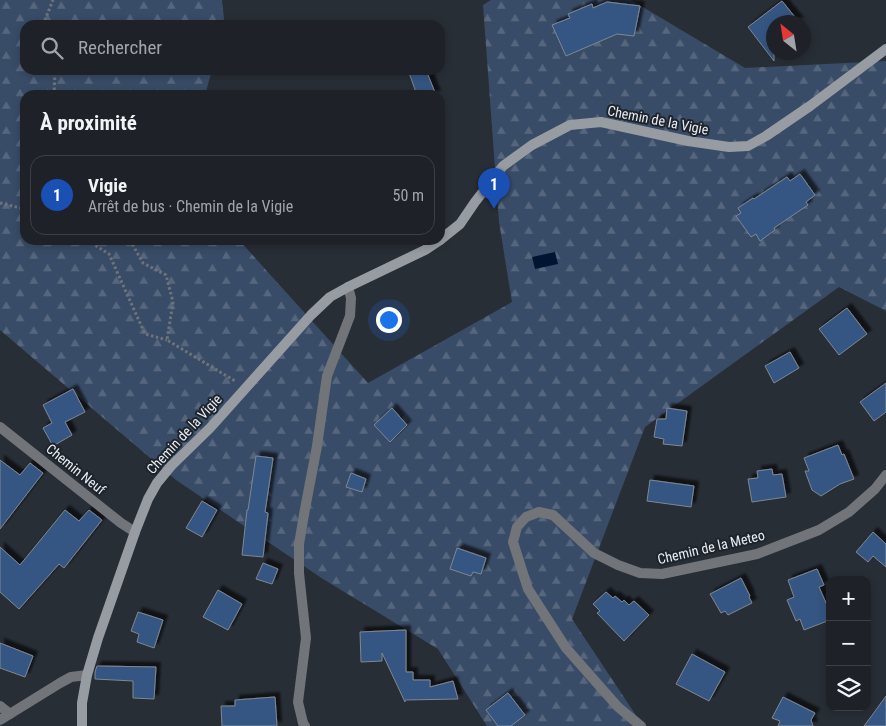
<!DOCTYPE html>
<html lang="fr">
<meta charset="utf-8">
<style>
:root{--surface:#1e2228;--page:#262a30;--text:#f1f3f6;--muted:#a1a4a8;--line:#3c3f45;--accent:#f1a17b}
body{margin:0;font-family:"Roboto Condensed",sans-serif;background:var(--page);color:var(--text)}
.controls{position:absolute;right:15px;bottom:15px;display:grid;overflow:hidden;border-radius:10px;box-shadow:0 2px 8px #0003}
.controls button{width:45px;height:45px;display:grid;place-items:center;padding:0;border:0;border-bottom:1px solid var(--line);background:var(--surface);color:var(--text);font:25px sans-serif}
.compass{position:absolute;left:766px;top:15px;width:45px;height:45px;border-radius:50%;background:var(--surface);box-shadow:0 2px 8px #0003;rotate:330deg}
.you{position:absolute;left:388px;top:319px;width:18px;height:18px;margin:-12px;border:4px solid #fff;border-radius:50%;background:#1a73e8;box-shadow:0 0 0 8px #1a73e833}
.badge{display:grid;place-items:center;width:32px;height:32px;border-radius:50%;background:var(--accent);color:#fff;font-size:16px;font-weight:700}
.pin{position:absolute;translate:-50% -41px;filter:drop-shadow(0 1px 2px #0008)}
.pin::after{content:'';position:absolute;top:26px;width:18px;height:15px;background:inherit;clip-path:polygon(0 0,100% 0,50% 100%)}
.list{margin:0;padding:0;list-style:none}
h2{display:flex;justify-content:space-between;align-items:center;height:65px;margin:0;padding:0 20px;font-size:21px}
h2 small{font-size:16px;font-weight:400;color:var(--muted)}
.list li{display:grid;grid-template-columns:32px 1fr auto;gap:15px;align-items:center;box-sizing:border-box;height:80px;margin:0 10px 10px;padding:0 10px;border:1px solid var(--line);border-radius:15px}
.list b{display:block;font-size:19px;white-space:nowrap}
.list p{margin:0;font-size:16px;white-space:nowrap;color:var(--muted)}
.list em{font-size:16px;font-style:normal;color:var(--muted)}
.icon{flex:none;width:28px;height:28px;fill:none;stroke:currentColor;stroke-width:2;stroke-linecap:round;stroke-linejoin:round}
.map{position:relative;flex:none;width:886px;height:726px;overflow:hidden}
.search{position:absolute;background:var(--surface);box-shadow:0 2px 8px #0003;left:20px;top:20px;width:425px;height:55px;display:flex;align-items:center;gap:12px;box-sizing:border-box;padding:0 18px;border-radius:15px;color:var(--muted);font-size:19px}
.panel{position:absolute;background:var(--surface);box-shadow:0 2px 8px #0003;left:20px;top:90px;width:425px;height:155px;border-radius:15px}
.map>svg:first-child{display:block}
.forest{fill:url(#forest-firs)}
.water{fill:#011533}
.building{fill:#355682;stroke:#7f8791;filter:url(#shadow)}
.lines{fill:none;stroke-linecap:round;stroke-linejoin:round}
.path{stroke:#6f747b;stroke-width:3;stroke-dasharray:2.5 2.5;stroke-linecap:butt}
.street{stroke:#717478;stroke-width:10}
.secondary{stroke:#979ca3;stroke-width:10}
.labels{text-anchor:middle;stroke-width:4;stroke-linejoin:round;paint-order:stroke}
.street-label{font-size:14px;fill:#e9edf3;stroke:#1e242c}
</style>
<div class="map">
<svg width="886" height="726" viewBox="0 0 886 726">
<defs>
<pattern id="forest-firs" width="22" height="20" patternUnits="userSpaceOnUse" patternTransform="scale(1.25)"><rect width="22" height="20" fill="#394c67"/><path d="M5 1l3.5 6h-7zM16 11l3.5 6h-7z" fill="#56667d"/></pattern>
<filter id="shadow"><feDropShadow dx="4.5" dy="-4.5" stdDeviation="1" flood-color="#0009"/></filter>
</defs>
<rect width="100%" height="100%" fill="#282e36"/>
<!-- forest -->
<path class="forest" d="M 0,0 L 222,0 L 224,19 L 223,25 L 25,25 L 25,70 L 212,70 L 205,95 L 25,95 L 25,240 L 239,240 L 368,383 L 512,302 L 499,222 L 483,5 L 491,0 L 631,0 L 745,68 L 886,61 L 886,311 L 839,287 L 645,427 L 572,619 L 643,726 L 487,726 L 438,649 L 323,579 L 176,480 L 0,330 Z"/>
<!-- water -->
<path class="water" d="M 555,252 L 558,264 L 535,269 L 532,257 Z"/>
<!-- building -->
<g class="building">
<path d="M 782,1 L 799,22 L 774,22 L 774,61 L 748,27 Z"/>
<path d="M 607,2 L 640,6 L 634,36 L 617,34 L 566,56 L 552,25 L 570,18 L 568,14 L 592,4 L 593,8 Z"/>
<path d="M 408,70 L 426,70 L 436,95 L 417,95 Z"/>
<path d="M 800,174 L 815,195 L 806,202 L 808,205 L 774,228 L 775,230 L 760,241 L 756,234 L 751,237 L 736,216 L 741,213 L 738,208 L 753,198 L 754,199 L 787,177 L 790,181 Z"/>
<path d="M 847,308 L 867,334 L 839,355 L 819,329 Z"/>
<path d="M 790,352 L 799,368 L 774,383 L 765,366 Z"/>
<path d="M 886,383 L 886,412 L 874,421 L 860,402 Z"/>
<path d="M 73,389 L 85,412 L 65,422 L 72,435 L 53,446 L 43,428 L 52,423 L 43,405 Z"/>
<path d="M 392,408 L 407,425 L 390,442 L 374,425 Z"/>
<path d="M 667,408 L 687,411 L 682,446 L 663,444 L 664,439 L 654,437 L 657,419 L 666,419 Z"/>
<path d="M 838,445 L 842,455 L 844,454 L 854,479 L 840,484 L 821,496 L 812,490 L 805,471 L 809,471 L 804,458 Z"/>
<path d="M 256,456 L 273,458 L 265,512 L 268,513 L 263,557 L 242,555 L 247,510 L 248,510 Z"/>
<path d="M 0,460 L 20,475 L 30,463 L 43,473 L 0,529 Z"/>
<path d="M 772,469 L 773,475 L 782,474 L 786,497 L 752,502 L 748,479 L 758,478 L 757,471 Z"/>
<path d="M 351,473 L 366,479 L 362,492 L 346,487 Z"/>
<path d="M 650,480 L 694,486 L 691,507 L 647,501 Z"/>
<path d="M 202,501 L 217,510 L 202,537 L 186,528 Z"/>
<path d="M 65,510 L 79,521 L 89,510 L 102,520 L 64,568 L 59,564 L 19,609 L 0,592 L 0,547 L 20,565 Z"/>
<path d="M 873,532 L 886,544 L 886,567 L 873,556 L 868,562 L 856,552 Z"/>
<path d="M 457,548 L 486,558 L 481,574 L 473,572 L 471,576 L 450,569 Z"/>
<path d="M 263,563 L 278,569 L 272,584 L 256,579 Z"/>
<path d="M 817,569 L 824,585 L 819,587 L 830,612 L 830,620 L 804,630 L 800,619 L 796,621 L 787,600 L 794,597 L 788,580 Z"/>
<path d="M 741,578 L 750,596 L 749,597 L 752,603 L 728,615 L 725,611 L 721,613 L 710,594 Z"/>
<path d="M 218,590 L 242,604 L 228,630 L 203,617 Z"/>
<path d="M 606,592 L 613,598 L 615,596 L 622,602 L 624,600 L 629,605 L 634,601 L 649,615 L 624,641 L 597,613 L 600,611 L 593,604 Z"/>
<path d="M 138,612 L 163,620 L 154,648 L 137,642 L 139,634 L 131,631 Z"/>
<path d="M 406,630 L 406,672 L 413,672 L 413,680 L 430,680 L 430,687 L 453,681 L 458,699 L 405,700 L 405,702 L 382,653 L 382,661 L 361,662 L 360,632 Z"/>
<path d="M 0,643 L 33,656 L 25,677 L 0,668 Z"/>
<path d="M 692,654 L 725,672 L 709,701 L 676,684 Z"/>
<path d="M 97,666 L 156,667 L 154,699 L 133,698 L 133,681 L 95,679 L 95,672 Z"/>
<path d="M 508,693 L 525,715 L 511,726 L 498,726 L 486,710 Z"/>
<path d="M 886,696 L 886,726 L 864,726 L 873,714 Z"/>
<path d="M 275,697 L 277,726 L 222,726 L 221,706 L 235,706 L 235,700 Z"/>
<path d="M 783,697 L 815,713 L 811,720 L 813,726 L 778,726 L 780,721 L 772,718 Z"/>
</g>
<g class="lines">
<!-- path -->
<g class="path">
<path d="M 43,25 L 53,0"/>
<path d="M 54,95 L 55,72 L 54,70"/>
<path d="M 0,203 L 25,209"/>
<path d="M 87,240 L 109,254 L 145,334 L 167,340"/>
<path d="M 130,240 L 143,263 L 166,275 L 173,302 L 167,340 L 235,381"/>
</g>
<!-- street -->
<g class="street">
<path d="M 0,427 L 121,523 L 135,532"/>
<path d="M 0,706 L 10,714"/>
<path d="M 0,720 L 60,683 L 71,677 L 87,675"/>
<path d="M 305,726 L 303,723 L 298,702 L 306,638 L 299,573 L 299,544 L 305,509 L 317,446 L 327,376 L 350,316 L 351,298 L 348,287"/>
<path d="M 641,726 L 618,707 L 566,648 L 528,589 L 513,542 L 517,527 L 526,517 L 539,512 L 553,515 L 594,553 L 618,565 L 640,573 L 662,574 L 757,554 L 819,530 L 849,512 L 875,489 L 886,475"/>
</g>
<!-- secondary -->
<g class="secondary">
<path d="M 440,240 L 460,224 L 475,202 L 503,166 L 532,145 L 570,125 L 601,122 L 688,141 L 729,147 L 748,146 L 766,136 L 810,106 L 886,49"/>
<path d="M 82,726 L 82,703 L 87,675 L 98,638 L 135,532 L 148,499 L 157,483 L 171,466 L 210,428 L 311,315 L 330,297 L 348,287 L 425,250 L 440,240"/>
</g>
</g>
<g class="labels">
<!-- street labels -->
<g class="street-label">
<text transform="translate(658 120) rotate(11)" y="5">Chemin de la Vigie</text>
<text transform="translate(184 434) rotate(-47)" y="5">Chemin de la Vigie</text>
<text transform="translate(76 469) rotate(39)" y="5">Chemin Neuf</text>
<text transform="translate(711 547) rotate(-13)" y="5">Chemin de la Meteo</text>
</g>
</g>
</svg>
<div class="controls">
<button>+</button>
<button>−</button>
<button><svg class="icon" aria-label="layers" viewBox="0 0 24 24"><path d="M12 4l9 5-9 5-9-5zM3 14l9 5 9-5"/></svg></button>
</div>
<svg class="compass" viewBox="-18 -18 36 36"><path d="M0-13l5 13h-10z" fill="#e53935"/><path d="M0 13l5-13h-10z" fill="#a1a4a8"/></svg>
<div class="you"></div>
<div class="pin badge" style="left:494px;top:209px;background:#1a4fb4">1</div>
<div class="search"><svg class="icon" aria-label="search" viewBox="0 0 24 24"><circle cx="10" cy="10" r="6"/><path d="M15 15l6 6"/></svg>Rechercher</div>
<section class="panel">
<h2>À proximité<small></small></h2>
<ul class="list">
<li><span class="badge" style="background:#1a4fb4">1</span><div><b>Vigie</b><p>Arrêt de bus · Chemin de la Vigie</p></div><em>50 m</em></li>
</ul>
</section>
</div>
